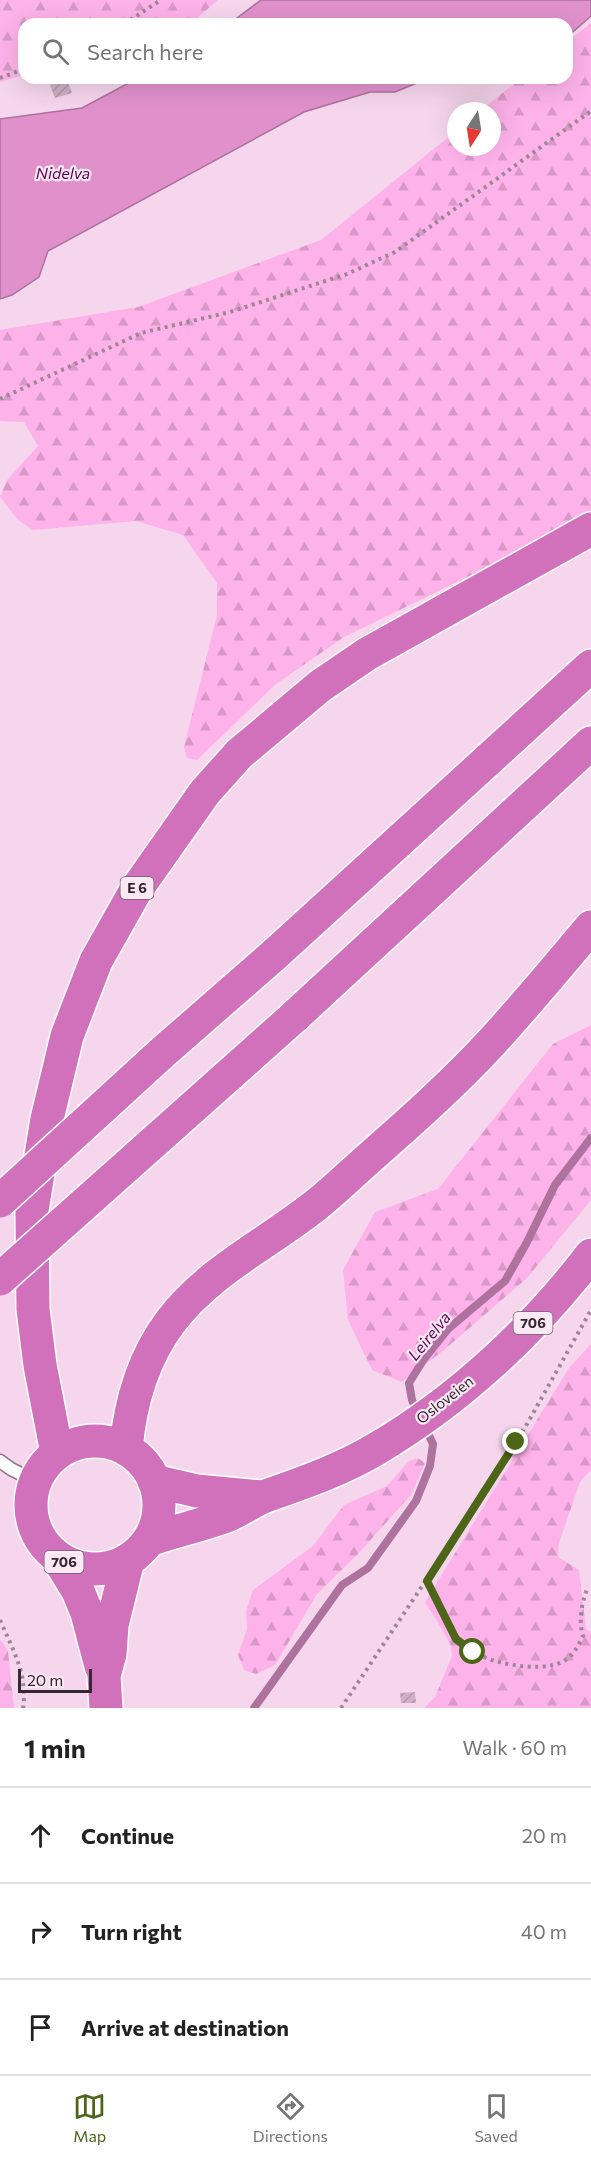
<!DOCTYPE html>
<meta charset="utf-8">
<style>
:root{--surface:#fff;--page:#f2f2f2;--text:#222;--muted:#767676;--line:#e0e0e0;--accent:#4c6516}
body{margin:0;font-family:Commissioner,sans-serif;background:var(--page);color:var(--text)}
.compass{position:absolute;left:447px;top:102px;width:54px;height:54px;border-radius:50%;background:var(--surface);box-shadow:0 6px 24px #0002;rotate:192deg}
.scale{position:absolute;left:18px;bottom:15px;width:74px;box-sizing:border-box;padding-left:6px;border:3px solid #352931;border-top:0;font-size:16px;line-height:21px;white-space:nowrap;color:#352931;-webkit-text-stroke:4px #fbe8f5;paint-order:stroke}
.stop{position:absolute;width:18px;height:18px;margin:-14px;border:4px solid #4c6516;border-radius:50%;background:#fff}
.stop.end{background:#4c6516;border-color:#fff;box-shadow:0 2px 6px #0008}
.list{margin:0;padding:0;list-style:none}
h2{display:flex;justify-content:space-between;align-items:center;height:78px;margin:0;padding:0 24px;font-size:26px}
h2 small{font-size:20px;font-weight:400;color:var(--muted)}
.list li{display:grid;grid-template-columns:39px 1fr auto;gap:18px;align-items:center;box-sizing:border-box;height:96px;padding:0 24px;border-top:2px solid var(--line)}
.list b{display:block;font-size:22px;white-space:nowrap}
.list em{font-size:20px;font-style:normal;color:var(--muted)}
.icon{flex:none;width:33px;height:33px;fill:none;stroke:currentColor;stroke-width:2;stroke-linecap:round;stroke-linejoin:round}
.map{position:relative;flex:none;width:591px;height:1708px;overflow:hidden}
.search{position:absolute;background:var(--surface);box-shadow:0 6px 24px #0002;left:18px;right:18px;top:18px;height:66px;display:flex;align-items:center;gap:15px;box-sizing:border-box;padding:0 21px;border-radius:18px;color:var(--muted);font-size:22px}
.sheet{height:366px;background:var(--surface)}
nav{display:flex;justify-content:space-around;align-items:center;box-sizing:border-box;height:84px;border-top:2px solid var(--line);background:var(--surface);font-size:16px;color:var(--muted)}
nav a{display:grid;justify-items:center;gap:3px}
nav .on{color:var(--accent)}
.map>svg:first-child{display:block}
.forest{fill:url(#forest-firs)}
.water{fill:#e091cc;stroke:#ad729e;stroke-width:1.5}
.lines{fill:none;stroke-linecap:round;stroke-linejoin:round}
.stream{stroke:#ad729e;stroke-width:8}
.building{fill:url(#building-hatch)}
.lane-casing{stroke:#8f7387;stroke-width:15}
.highway-casing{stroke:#fff;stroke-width:36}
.path{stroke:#9d8696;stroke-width:4;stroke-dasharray:3 4.5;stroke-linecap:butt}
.lane{stroke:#fff;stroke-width:12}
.highway{stroke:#d170bb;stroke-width:33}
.highway-bridge-casing{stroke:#fff;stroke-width:36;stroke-linecap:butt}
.highway-bridge{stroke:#d170bb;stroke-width:33}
.route{stroke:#4c6516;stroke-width:8}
.labels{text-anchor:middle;stroke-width:4.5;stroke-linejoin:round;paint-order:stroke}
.shield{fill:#fbe8f5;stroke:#70626c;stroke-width:1.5}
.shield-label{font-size:14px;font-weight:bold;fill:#352931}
.street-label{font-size:15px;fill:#352931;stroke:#fbe8f5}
.water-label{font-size:16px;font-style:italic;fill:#610053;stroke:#fbe8f5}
</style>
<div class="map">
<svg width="591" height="1708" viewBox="0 0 591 1708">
<defs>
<pattern id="forest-firs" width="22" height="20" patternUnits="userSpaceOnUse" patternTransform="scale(1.5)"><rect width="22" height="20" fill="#fdb2e9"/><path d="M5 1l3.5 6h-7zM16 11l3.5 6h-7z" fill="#d999c8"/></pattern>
<pattern id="building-hatch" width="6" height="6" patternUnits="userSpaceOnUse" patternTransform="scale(1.5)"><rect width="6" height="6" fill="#d0b1c7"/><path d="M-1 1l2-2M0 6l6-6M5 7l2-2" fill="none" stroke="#b398ab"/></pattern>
</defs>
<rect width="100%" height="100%" fill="#f6d6ed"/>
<!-- forest -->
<g class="forest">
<path d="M 0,0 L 218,0 L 190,24 L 24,24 L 24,75 L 0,82 Z"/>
<path d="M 591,23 L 591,517 L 344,637 L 276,684 L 197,760 L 187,758 L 184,747 L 217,615 L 217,583 L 183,535 L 136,521 L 33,530 L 18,520 L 0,497 L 7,480 L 38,446 L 24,422 L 0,421 L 0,330 L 138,307 L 321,240 L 456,131 L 456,147 L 492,147 L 492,111 L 480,111 L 521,78 L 567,78 L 567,42 Z"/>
<path d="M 591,1025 L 591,1200 L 527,1278 L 444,1350 L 402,1382 L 372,1370 L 348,1320 L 343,1270 L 375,1212 L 438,1189 L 553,1044 Z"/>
<path d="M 591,1344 L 591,1470 L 580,1482 L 559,1543 L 558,1557 L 579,1570 L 586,1629 L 591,1632 L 591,1708 L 424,1708 L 435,1697 L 452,1656 L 451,1646 L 442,1629 L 425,1602 L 569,1368 Z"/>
<path d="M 418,1458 L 425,1463 L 411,1495 L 358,1554 L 317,1594 L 275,1665 L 256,1674 L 244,1670 L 238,1655 L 247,1629 L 246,1611 L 253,1590 L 313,1546 L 344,1505 L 387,1486 L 409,1461 Z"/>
<path d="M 0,1639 L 8,1651 L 14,1708 L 0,1708 Z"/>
</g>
<!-- water -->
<g class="water">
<path d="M 261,0 L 591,0 L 591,16 L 567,37 L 567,24 L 229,24 Z"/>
<path d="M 138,78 L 437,78 L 427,79 L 395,92 L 370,92 L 304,112 L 48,251 L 39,277 L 12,295 L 0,299 L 0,119 L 82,108 Z"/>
</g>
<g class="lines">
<!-- stream -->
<g class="stream">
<path d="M 418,1414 L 412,1400 L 409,1383 L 424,1359 L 448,1329 L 505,1281 L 526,1244 L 555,1185 L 591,1138"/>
<path d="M 254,1708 L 342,1585 L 368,1568 L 416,1501 L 430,1466 L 433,1444 L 425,1427"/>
</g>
</g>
<!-- building -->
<g class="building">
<path d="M 67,79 L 72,93 L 55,98 L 50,85 Z"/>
<path d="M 415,1692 L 416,1703 L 401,1703 L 400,1693 Z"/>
</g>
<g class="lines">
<defs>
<path id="lane" d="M 0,1461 L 11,1469 L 35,1481"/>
<g id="highway">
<path d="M 274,955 L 591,666"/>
<path d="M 294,1017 L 591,743"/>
<circle cx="95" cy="1505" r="64"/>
<path d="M 126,1449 C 130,1403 143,1358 171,1321 C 209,1271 267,1244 316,1205 C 334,1191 350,1175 367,1160 C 409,1123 452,1085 490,1044 C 525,1006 558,966 591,927"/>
<path d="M 57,1453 L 40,1365 L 33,1309 L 32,1210 L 47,1119 L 67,1036 L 96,961 L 136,890 L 205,792 L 239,754 L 320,686 L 367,654 L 591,529"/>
<path d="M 154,1481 L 197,1491 L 262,1497"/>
<path d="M 149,1540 C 176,1530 205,1525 231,1514 C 242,1509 252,1502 263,1497 C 302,1483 341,1470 376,1449 C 459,1400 533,1331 591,1255"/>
<path d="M 59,1560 L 78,1591 L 87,1613 L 101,1666"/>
<path d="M 106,1708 L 104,1676 L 110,1654 L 112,1625 L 128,1560"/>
</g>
</defs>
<!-- lane casing -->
<use href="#lane" class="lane-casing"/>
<!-- highway casing -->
<use href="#highway" class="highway-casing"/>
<!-- path -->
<g class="path">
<path d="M 124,24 L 161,0"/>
<path d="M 0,78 L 24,69"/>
<path d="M 0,399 L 141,333 L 230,312 L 347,274 L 395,252 L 591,111"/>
<path d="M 427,1582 C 435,1598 446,1626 456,1639 C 474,1662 539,1675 564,1661 C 573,1656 578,1646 583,1636 C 578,1619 582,1603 588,1586"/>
<path d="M 0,1620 C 13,1650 28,1675 23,1708"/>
<path d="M 341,1708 L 484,1493 L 527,1424 L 591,1310"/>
</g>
<!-- lane -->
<use href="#lane" class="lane"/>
<!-- highway -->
<use href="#highway" class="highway"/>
<defs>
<g id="highway-bridge">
<path d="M 0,1201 L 163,1052 L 274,955"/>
<path d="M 0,1279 L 294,1017"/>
</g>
</defs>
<!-- highway-bridge casing -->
<use href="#highway-bridge" class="highway-bridge-casing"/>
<!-- highway-bridge -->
<use href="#highway-bridge" class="highway-bridge"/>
</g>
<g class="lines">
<!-- route -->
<path class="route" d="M 473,1652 L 456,1639 L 427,1581 L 516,1442"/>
</g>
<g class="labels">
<!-- shield labels -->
<g class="shield">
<rect x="120.5" y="877" width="33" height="22" rx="4.5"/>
<rect x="513.5" y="1312" width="39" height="22" rx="4.5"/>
<rect x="44.5" y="1551" width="39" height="22" rx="4.5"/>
</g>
<g class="shield-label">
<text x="137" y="893">E 6</text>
<text x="533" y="1328">706</text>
<text x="64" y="1567">706</text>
</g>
<!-- street labels -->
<g class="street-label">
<text transform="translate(445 1400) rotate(-38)" y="5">Osloveien</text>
</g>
<!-- water labels -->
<g class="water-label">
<text x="63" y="179">Nidelva</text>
<text transform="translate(429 1336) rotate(-51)" y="6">Leirelva</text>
</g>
</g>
</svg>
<svg class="compass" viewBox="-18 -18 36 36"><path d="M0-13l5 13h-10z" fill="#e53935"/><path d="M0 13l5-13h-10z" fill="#767676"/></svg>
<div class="scale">20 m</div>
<div class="stop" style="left:473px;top:1652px"></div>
<div class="stop end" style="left:516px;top:1442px"></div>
<div class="search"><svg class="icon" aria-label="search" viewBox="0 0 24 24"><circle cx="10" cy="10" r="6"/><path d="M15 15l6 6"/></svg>Search here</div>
</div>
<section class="sheet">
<h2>1 min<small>Walk · 60 m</small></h2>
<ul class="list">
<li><svg class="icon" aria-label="ahead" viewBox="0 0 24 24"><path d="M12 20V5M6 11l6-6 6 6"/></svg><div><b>Continue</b></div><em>20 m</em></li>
<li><svg class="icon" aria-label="right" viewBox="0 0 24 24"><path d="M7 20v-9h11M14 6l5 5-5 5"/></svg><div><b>Turn right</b></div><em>40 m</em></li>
<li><svg class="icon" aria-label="arrive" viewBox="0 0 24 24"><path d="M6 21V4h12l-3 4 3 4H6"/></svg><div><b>Arrive at destination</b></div></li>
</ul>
</section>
<nav>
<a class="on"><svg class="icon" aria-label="map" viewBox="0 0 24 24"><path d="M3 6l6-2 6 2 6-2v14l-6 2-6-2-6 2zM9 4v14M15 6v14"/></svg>Map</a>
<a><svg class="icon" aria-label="directions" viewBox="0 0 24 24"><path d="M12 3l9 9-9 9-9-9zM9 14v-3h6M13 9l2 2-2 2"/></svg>Directions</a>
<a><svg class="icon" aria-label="saved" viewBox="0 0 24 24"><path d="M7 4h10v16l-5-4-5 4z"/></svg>Saved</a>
</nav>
